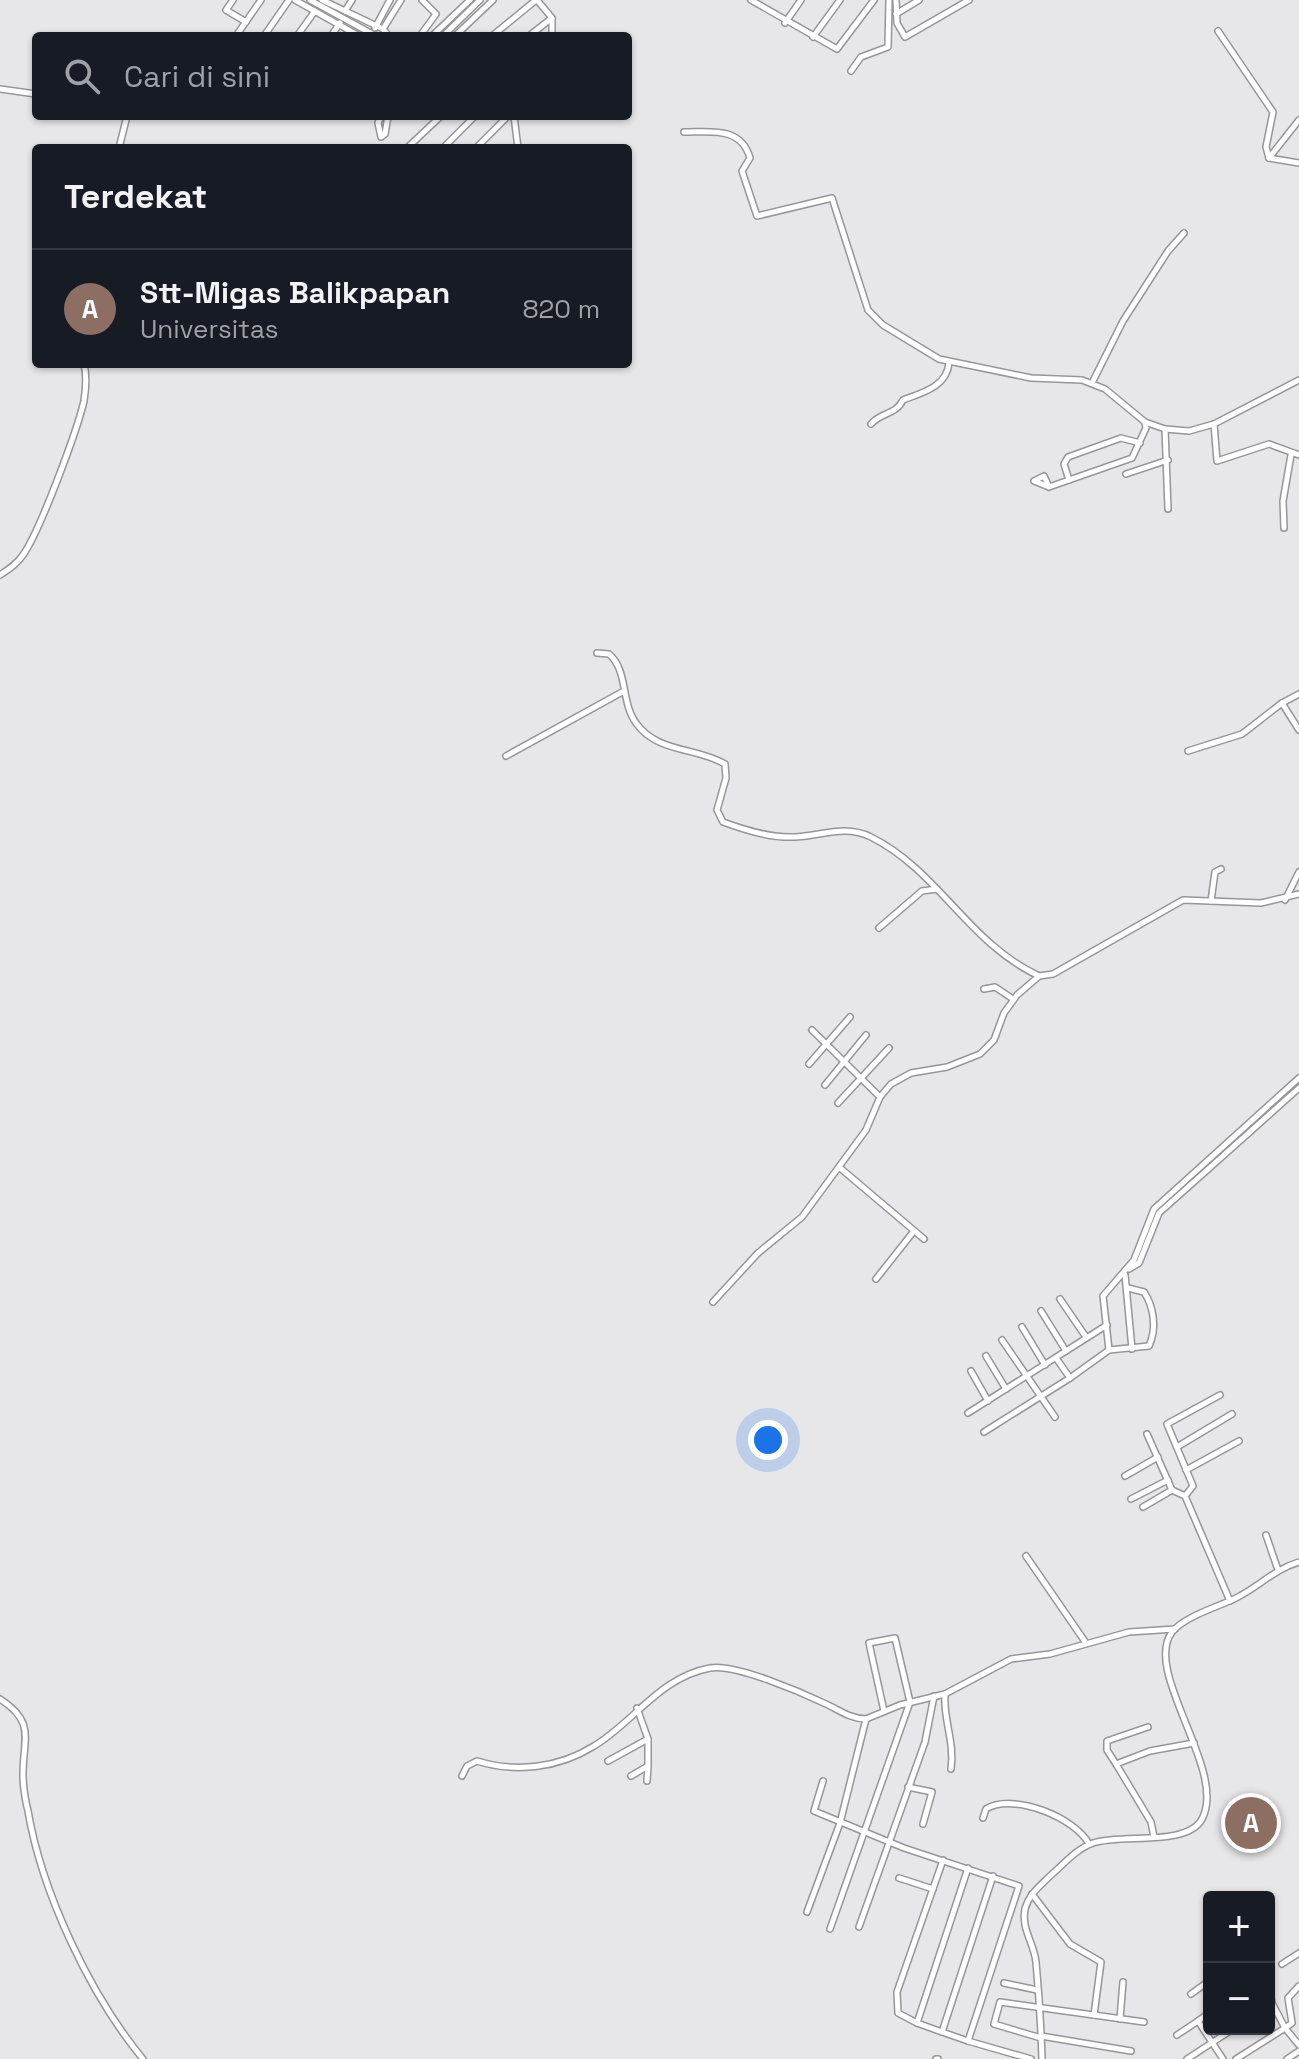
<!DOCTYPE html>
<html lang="id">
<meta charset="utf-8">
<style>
:root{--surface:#171b24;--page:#20242c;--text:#f1f3f6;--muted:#9ea1a6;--line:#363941;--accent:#8c9099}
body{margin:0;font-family:"Space Grotesk",sans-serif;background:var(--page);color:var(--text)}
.controls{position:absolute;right:24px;bottom:24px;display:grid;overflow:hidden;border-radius:8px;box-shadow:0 2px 6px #0004}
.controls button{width:72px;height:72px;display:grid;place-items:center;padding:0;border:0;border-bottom:2px solid var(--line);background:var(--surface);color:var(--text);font:40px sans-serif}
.you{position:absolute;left:768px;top:1440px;width:28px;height:28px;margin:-20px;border:6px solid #fff;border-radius:50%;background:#1a73e8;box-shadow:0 0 0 12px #1a73e833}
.badge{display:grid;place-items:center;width:52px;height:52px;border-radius:50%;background:var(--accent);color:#fff;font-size:26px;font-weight:700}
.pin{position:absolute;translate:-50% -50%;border:4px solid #fff;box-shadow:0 2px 8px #0006}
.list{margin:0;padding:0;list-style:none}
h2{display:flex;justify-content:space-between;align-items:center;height:104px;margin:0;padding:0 32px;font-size:34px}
h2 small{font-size:26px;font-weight:400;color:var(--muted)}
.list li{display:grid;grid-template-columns:52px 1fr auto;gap:24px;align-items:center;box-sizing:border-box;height:120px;padding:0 32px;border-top:2px solid var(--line)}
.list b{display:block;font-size:30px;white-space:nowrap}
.list p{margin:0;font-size:26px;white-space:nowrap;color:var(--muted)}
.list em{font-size:26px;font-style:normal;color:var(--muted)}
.icon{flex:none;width:44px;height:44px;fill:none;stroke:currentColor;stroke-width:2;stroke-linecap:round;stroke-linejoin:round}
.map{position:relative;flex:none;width:1299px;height:2059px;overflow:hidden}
.search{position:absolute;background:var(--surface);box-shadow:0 2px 6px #0004;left:32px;top:32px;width:600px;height:88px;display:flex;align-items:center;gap:20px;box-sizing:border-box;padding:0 28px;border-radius:8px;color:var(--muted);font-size:30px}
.panel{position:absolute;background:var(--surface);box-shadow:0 2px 6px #0004;left:32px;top:144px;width:600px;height:224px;border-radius:8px}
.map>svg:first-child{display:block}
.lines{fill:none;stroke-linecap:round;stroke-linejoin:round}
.street-casing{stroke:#969698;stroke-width:8}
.street{stroke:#fff;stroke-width:5}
</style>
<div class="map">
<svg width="1299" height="2059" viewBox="0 0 1299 2059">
<rect width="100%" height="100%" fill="#e7e7e9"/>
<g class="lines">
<defs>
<g id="street">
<path d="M 233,0 L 226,10 L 246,22"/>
<path d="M 295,0 L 359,36"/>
<path d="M 310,0 L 376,36"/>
<path d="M 322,0 L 383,29"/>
<path d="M 537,0 L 552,18 L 552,36"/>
<path d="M 751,0 L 837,49 L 874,0"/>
<path d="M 896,0 L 897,23 L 905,37 L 969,0"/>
<path d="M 345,11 L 352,0"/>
<path d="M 896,14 L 919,0"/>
<path d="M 785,23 L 801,0"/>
<path d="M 375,28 L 390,0"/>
<path d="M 1218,31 L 1273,112 L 1266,147 L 1269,158"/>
<path d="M 236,36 L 261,0"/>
<path d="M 264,36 L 289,0"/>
<path d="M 297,36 L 315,11"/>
<path d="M 331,36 L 340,23"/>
<path d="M 389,36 L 383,29 L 401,0"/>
<path d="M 420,36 L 436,14 L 422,0"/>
<path d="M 432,36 L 470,0"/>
<path d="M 443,36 L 480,0"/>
<path d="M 455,36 L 493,0"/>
<path d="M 492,36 L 536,0"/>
<path d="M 529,36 L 552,18"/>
<path d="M 813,37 L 840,0"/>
<path d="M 851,71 L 861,57 L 888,47 L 889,0"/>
<path d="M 0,89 L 36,94"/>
<path d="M 381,116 L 378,123 L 381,137 L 385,134 L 388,116"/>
<path d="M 402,116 L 407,116"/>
<path d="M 514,116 L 518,148"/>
<path d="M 1299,120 L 1269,158 L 1299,163"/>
<path d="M 684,132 C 710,132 741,126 750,158 L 742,171 L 757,216 L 832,198 L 868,310 L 883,325 L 939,359 L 1031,378 L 1082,380 L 1105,389 L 1145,422 L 1165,429 L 1189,431 L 1214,424 L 1299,380"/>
<path d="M 119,148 L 127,116"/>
<path d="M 407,148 L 441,116"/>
<path d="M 443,148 L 475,116"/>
<path d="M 476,148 L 508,116"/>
<path d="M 1092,383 L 1123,321 L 1168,251 L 1184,233"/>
<path d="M 871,424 C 881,412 896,415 903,400 C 921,393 947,387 949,363"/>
<path d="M 1214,424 L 1217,461 L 1269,444 L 1299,455"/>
<path d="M 1165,429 L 1168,509"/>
<path d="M 1126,474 L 1168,460"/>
<path d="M 1069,480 L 1064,464 L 1068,457 L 1121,438 L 1140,443"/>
<path d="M 1049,487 L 1044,476 L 1034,481 L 1049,487 L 1132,458 L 1146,428 L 1145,422"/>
<path d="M 1284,528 L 1283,501 L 1291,455"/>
<path d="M 0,575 C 9,569 17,564 23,555 C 40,531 77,431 84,401 C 86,388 87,376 84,364"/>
<path d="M 597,653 L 609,654 C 628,670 621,703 636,723 C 657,753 696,747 725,764 L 726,778 L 717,810 L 723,822 C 745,830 770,838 794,837 C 821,836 845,824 871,837 C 939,871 968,943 1039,976 L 1053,974 L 1183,900 L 1261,903 L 1299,894"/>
<path d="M 1282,703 L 1299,730"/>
<path d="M 1188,751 L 1242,734 L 1282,703 L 1299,694"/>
<path d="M 506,756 L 624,691"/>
<path d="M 1285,900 L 1299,872"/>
<path d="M 1211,901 L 1215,872 L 1221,869"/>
<path d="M 879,928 L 922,891 L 937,889"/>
<path d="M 984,989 L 995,987 L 1013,999"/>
<path d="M 812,1030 L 880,1097"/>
<path d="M 809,1064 L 850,1017"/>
<path d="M 825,1085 L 866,1035"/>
<path d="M 838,1103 L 889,1048"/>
<path d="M 839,1167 L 924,1239"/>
<path d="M 1129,1269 L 1139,1263 L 1159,1213 L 1299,1088"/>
<path d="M 1125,1275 L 1132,1349"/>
<path d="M 876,1279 L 914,1231"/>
<path d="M 1060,1299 L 1086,1337"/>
<path d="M 713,1302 L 758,1253 L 802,1217 L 866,1130 L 880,1097 L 891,1084 L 911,1073 L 947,1067 L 980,1054 L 994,1040 L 1004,1013 L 1017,995 L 1038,977"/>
<path d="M 1041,1311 L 1066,1351"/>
<path d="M 1022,1327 L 1045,1365"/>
<path d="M 1002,1340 L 1055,1417"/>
<path d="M 1109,1350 L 1103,1296 L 1134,1260 L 1154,1209 L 1299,1078"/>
<path d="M 986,1356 L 1006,1389"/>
<path d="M 1056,1358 L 1070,1378 L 1109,1350 L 1149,1346 C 1157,1329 1154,1307 1144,1292 L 1128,1288"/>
<path d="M 971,1371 L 988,1401"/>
<path d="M 1220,1395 L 1167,1424 L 1193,1486 L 1185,1496 L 1230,1601"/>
<path d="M 968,1413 L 1107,1325"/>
<path d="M 984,1432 L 1070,1378"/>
<path d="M 1147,1434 L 1172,1490 L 1185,1496"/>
<path d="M 1177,1447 L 1232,1414"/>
<path d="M 1186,1470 L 1239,1441"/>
<path d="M 1125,1476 L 1158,1457"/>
<path d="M 1131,1499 L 1168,1480"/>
<path d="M 1143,1507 L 1172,1490"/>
<path d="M 1266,1535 L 1278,1570"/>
<path d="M 1026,1556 L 1086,1643"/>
<path d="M 945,1694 C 943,1720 955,1742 951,1769"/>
<path d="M 0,1699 C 36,1722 23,1739 23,1774 C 23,1786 25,1799 28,1811 C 42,1893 90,1995 143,2059"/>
<path d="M 608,1761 L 648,1739 L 637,1708"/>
<path d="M 1116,1764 L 1107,1750 L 1107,1741 L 1148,1727"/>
<path d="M 462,1776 L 467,1766 L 477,1761 C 516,1773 559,1768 594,1746 C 633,1723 660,1677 710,1668 C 734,1663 803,1693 826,1704 C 839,1710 851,1719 866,1719 L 900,1705 L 945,1694 L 1011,1659 L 1050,1654 L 1129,1632 L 1175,1629"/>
<path d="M 631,1776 L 648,1766 L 648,1740"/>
<path d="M 647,1781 L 648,1767"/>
<path d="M 823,1781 L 814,1811 L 904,1848 L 1019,1886 L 968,2041 L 942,2032"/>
<path d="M 908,1787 L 932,1792 L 923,1824"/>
<path d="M 983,1818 L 986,1809 C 1013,1792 1076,1818 1089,1844"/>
<path d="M 1154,1837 L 1151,1822 L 1116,1764 L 1150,1751 L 1194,1743"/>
<path d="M 968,1868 L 917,2023 L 942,2032 L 993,1876"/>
<path d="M 899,1878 L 933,1889"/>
<path d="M 1032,1894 L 1070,1944 L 1101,1962 L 1094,2015"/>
<path d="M 807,1912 L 840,1823 L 866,1719"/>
<path d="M 859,1927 L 925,1742 L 934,1696"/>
<path d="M 830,1929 L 910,1702 L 895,1638 L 869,1643 L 884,1711"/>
<path d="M 1282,1964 L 1299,1953"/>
<path d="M 1004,1983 L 1037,1990"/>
<path d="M 1269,1988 L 1272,2003"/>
<path d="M 1191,1994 L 1209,1981"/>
<path d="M 1269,2005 L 1272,2003 L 1285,2028 L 1292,2023 L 1288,1998 L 1299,1986"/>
<path d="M 1120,2019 L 1123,1982"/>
<path d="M 1198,2021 L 1209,2013"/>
<path d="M 917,2023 L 898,2013 L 897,1992 L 943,1860"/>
<path d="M 1177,2035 L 1198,2021 L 1223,2059"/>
<path d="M 1041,2036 L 1131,2051"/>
<path d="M 1041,2038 L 994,2024 L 1000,2002 L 1144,2022"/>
<path d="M 968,2041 L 1031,2059"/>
<path d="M 936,2059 L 938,2059"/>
<path d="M 1042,2059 C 1041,2027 1039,1994 1036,1962 C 1034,1943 1021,1929 1025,1909 C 1029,1894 1040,1886 1050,1876 C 1064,1864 1076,1849 1093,1843 C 1122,1833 1187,1847 1202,1819 C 1228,1771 1142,1672 1172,1632 C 1185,1616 1218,1607 1236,1598 C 1258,1587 1275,1569 1299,1562"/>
<path d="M 1187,2059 L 1233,2029"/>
<path d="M 1236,2059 L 1285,2028 L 1299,2045"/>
<path d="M 1287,2059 L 1299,2051"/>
</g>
</defs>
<!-- street casing -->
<use href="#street" class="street-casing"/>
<!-- street -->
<use href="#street" class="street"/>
</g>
</svg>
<div class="controls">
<button>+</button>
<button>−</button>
</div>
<div class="you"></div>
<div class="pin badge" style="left:1251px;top:1823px;background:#8d6e63">A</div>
<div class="search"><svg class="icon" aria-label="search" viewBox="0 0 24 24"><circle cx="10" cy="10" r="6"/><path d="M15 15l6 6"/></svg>Cari di sini</div>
<section class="panel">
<h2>Terdekat<small></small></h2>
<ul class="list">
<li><span class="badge" style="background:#8d6e63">A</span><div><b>Stt-Migas Balikpapan</b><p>Universitas</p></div><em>820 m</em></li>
</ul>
</section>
</div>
